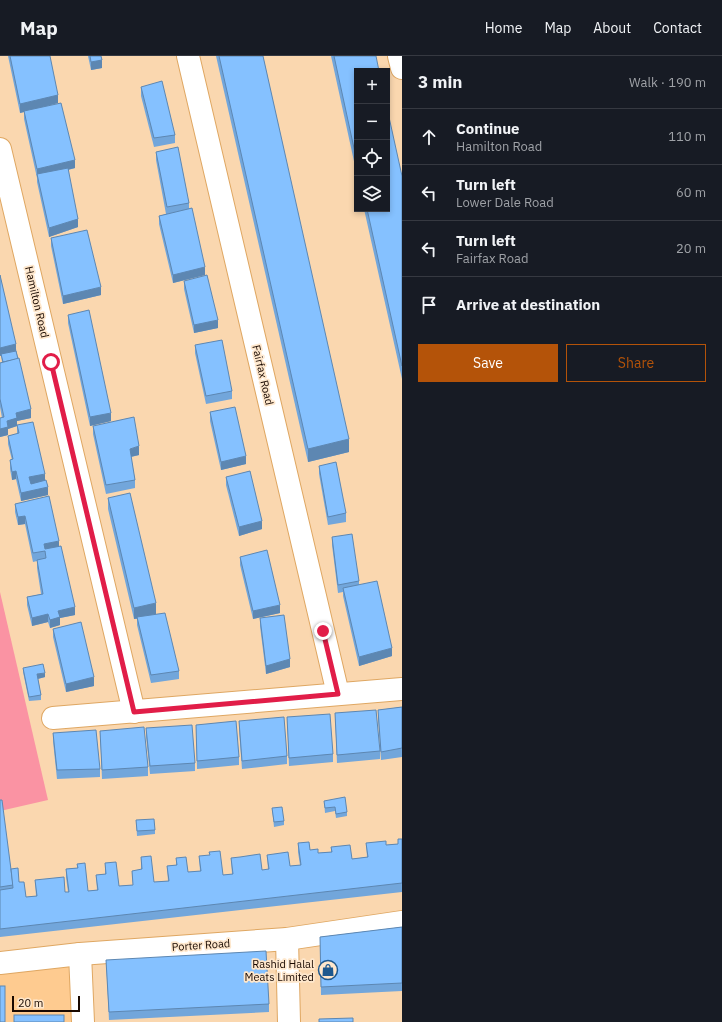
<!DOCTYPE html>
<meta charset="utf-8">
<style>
:root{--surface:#171b24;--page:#20242c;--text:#f1f3f6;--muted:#9ea1a6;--line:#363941;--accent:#b45309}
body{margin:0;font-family:"IBM Plex Sans",sans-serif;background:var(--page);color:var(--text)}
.controls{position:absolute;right:12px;top:12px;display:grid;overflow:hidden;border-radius:0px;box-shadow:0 2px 6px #0003}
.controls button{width:36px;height:36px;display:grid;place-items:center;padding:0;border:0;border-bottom:1px solid var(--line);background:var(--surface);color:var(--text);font:20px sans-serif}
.scale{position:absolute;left:12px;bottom:10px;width:68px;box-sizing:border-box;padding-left:4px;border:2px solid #190900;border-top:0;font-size:11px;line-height:14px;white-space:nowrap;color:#190900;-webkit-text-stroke:3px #fee7cc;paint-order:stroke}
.stop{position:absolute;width:12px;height:12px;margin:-9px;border:3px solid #e11d48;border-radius:50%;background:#fff}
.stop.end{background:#e11d48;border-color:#fff;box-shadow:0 1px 4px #0008}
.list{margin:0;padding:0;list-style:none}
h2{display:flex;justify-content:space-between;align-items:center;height:52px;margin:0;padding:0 16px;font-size:17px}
h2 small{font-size:13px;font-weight:400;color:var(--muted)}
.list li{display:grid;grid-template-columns:26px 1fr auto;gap:12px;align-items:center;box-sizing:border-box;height:56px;padding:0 16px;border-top:1px solid var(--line)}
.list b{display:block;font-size:15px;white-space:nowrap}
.list p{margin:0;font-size:13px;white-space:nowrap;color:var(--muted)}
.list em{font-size:13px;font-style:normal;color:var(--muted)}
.actions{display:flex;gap:8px;padding:12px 16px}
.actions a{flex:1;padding:9px 0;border:1px solid var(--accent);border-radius:0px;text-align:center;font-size:14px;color:var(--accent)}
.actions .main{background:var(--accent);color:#fff}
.icon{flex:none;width:22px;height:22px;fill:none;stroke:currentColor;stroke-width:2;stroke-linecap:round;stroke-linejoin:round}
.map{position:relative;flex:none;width:402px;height:966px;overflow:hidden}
header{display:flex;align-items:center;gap:24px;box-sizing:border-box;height:56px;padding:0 20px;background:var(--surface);border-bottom:1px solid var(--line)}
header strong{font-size:19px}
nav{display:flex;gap:22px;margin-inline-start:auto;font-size:14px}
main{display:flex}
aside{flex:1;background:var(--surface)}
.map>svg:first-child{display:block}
.built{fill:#fecb90}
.green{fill:#fa93a3}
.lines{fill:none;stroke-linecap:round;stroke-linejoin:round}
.street-casing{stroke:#dfa762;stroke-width:24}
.street{stroke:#fff;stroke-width:22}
.wall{fill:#72a6db}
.shaded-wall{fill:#5d87b2}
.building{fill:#85c1ff;stroke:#5d87b2}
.route{stroke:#e11d48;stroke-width:5}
.labels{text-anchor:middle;stroke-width:3.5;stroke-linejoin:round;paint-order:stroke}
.street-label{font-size:11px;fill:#190900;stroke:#fee7cc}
.poi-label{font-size:11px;fill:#190900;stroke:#fee7cc;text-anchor:end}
</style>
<header>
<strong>Map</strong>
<nav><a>Home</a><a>Map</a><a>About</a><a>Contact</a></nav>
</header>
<main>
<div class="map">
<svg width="402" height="966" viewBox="0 0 402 966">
<rect width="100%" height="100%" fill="#fad7af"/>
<!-- built -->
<path class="built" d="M 76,902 L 79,966 L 0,966 L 0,911 Z"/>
<!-- green -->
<path class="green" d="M 0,536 L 48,744 L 0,755 Z"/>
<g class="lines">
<defs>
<g id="street">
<path d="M 188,0 L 338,638"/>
<path d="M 399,0 L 402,12"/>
<path d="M 0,93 L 134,656"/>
<path d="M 53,662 L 402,633"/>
<path d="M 287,883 L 289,966"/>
<path d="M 80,898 L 83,966"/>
<path d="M 0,907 L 80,898 L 287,883 L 402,866"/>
</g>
</defs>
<!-- street casing -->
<use href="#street" class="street-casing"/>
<!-- street -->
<use href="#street" class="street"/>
</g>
<!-- wall -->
<g class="wall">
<path d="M 8,0 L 50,0 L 58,47 L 48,50 L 75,112 L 68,114 L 78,171 L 49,181 L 37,126 L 37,122 L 24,63 L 24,56 L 20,57 Z"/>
<path d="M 88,0 L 101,0 L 102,12 L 91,14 Z"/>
<path d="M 216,0 L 263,0 L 349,396 L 308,406 Z"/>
<path d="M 331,0 L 376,0 L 357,15 L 357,119 Z"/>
<path d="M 141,31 L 175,79 L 175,87 L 154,91 L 141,40 Z"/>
<path d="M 156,96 L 189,147 L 189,153 L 205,219 L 173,227 L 159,168 L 159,160 L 166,158 L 156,104 Z"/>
<path d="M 402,120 L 402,323 L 364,153 L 387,153 Z"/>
<path d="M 51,182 L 101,239 L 63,248 L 51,190 Z"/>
<path d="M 0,219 L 31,362 L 17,365 L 17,369 L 45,424 L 48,439 L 21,445 L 16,423 L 12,424 L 10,413 L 10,404 L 12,404 L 8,388 L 8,380 L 17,378 L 17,370 L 8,373 L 8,379 L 0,381 L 0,362 L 2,362 L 0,351 L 0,307 L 2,306 L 1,299 L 0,300 Z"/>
<path d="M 184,225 L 218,272 L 194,277 L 184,233 Z"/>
<path d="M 68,259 L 111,365 L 90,370 L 68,267 Z"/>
<path d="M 195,289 L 232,335 L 232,343 L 206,348 L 195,297 Z"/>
<path d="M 210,356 L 246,408 L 221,414 L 210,365 Z"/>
<path d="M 93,370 L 139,399 L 131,401 L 135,424 L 135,432 L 106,438 L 93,378 Z"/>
<path d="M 319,410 L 346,457 L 346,466 L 328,469 L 319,418 Z"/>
<path d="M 226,421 L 262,473 L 239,480 L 226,429 Z"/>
<path d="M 108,442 L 179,615 L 179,623 L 151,627 L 137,569 L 137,563 L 134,563 L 108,453 Z"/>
<path d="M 15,448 L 59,490 L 75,559 L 60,562 L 60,569 L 50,572 L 48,566 L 32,570 L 27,549 L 27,541 L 41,538 L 37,512 L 37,505 L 33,506 L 25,468 L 18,469 L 15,456 Z"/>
<path d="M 332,481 L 359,525 L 359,529 L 392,600 L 359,610 L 343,540 L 343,536 L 338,537 L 332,489 Z"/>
<path d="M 240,501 L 280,557 L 253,563 L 240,509 Z"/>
<path d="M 260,562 L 290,611 L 266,618 L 260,570 Z"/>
<path d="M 53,573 L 94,630 L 66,636 L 53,581 Z"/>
<path d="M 23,612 L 45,621 L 38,623 L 41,639 L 41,644 L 29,645 L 23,616 Z"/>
<path d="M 402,651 L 402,701 L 381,704 L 378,662 L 378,654 Z"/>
<path d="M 335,657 L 380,695 L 380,703 L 337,707 Z"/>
<path d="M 287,661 L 333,698 L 333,706 L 289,710 Z"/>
<path d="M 239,665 L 287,700 L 287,708 L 242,713 L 239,673 Z"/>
<path d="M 196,669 L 239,701 L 239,709 L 197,713 Z"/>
<path d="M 146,672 L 195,707 L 195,715 L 150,718 L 146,680 Z"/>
<path d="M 100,675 L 148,711 L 148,720 L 102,723 Z"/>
<path d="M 53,677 L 100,713 L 100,721 L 57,723 L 53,685 Z"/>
<path d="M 0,744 L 11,813 L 19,826 L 26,841 L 36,840 L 35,824 L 65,836 L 68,836 L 66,821 L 66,813 L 77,812 L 77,808 L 88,835 L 97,834 L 96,819 L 105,818 L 105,807 L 119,830 L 133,829 L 132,815 L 141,814 L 141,801 L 154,826 L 168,825 L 167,810 L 176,809 L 176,802 L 188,816 L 200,815 L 199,800 L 223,819 L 232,818 L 231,802 L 262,814 L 268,814 L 267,799 L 290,810 L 300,809 L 298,796 L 298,787 L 310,794 L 318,797 L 331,796 L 331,791 L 352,803 L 367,801 L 366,787 L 386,789 L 398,788 L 398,783 L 402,783 L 402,836 L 0,881 Z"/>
<path d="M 324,745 L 347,756 L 347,760 L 336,762 L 335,755 L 325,757 Z"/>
<path d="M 272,752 L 284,765 L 284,769 L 274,771 Z"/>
<path d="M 136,764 L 155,774 L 155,778 L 137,780 Z"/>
<path d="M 402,871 L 402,935 L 321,939 L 320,881 Z"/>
<path d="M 106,904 L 269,948 L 269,956 L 109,964 Z"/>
</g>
<!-- shaded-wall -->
<g class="shaded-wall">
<path d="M 102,4 L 102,12 L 91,14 L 91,6 Z"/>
<path d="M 58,39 L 58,47 L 20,57 L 20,48 Z"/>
<path d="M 75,104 L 75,112 L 38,121 L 37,118 L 37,122 L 37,113 Z"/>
<path d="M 78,163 L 78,171 L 49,181 L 49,172 Z"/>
<path d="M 205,211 L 205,219 L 173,227 L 173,219 Z"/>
<path d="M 101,231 L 101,239 L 63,248 L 63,240 Z"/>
<path d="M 218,264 L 218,272 L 194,277 L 194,269 Z"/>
<path d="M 16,288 L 16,296 L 0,300 L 0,292 Z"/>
<path d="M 31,353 L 31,362 L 17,365 L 17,370 L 8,373 L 8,379 L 0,381 L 0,373 L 7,365 L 16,357 Z"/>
<path d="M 111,357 L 111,365 L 90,370 L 90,361 Z"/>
<path d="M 349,383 L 349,396 L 308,406 L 308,393 Z"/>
<path d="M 139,390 L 139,399 L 130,401 L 130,393 Z"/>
<path d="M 246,400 L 246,408 L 221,414 L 221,406 Z"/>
<path d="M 16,415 L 16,423 L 12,424 L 12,416 Z"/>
<path d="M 45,418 L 45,426 L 29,429 L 29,421 Z"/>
<path d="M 48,431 L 48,439 L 21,445 L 21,437 Z"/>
<path d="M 25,460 L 25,468 L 18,469 L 18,461 Z"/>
<path d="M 262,465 L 262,473 L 239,480 L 239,471 Z"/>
<path d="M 59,485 L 59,493 L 45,496 L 44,488 Z"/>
<path d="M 156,547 L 156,558 L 134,563 L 134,552 Z"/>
<path d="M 280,549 L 280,557 L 253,563 L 253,555 Z"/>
<path d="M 75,551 L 75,559 L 60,562 L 60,569 L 50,572 L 50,564 L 58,555 Z"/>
<path d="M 48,558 L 48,566 L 32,570 L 32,562 Z"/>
<path d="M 392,592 L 392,600 L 359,610 L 359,601 Z"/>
<path d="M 290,603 L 290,611 L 266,618 L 266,610 Z"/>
<path d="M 45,617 L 45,621 L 37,623 L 37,618 Z"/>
<path d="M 94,621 L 94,630 L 66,636 L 66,628 Z"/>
</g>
<!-- building -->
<g class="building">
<path d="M 10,0 L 50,0 L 58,39 L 20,48 Z"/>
<path d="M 90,0 L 101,0 L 102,4 L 91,6 Z"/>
<path d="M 219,0 L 263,0 L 349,383 L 308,393 Z"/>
<path d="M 334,0 L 376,0 L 379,15 L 357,15 L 357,106 Z"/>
<path d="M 162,25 L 175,79 L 154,82 L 141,31 Z"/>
<path d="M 61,47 L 75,104 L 37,113 L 24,55 Z"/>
<path d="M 387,52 L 402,120 L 402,310 L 367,153 L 387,153 Z"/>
<path d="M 178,91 L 189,147 L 167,151 L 156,96 Z"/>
<path d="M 68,112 L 78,163 L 49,172 L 37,118 Z"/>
<path d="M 192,152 L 205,211 L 173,219 L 159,160 Z"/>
<path d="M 87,174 L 101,231 L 63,240 L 51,182 Z"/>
<path d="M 0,219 L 16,288 L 0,292 Z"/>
<path d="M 207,219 L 218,264 L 194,269 L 184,225 Z"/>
<path d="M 89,254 L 111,357 L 90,361 L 68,259 Z"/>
<path d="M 222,284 L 232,335 L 206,340 L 195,289 Z"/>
<path d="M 16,295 L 18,303 L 3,306 L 1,298 Z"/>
<path d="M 19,302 L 31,353 L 16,357 L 17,362 L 7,365 L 8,371 L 0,373 L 0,362 L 4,361 L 0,343 L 0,307 Z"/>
<path d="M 235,351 L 246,400 L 221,406 L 210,356 Z"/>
<path d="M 134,361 L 139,390 L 130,393 L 135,424 L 106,429 L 93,370 Z"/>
<path d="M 33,366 L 45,418 L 29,421 L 31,428 L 46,424 L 48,431 L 21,437 L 16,415 L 12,416 L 10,404 L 13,403 L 8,380 L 19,377 L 17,369 Z"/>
<path d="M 336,406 L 346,457 L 328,461 L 319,410 Z"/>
<path d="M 250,415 L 262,465 L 239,471 L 226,421 Z"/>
<path d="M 130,437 L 156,547 L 134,552 L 108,442 Z"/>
<path d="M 49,440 L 59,485 L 44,488 L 45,493 L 61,490 L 75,551 L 58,555 L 60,561 L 50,564 L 48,558 L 32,562 L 27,541 L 43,538 L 37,504 L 46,502 L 45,495 L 33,497 L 25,460 L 18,461 L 15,448 Z"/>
<path d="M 352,478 L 359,525 L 338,529 L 332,481 Z"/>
<path d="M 267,494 L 280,549 L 253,555 L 240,501 Z"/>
<path d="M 377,525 L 392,592 L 359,601 L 343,532 Z"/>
<path d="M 165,557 L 179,615 L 151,619 L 137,561 Z"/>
<path d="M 284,559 L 290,603 L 266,610 L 260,562 Z"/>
<path d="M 81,566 L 94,621 L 66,628 L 53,573 Z"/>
<path d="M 43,608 L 45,617 L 37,618 L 41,639 L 29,641 L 23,612 Z"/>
<path d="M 402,651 L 402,692 L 381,696 L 378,654 Z"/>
<path d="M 376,654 L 380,695 L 337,699 L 335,657 Z"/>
<path d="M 330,658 L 333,698 L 289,702 L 287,661 Z"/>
<path d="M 284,661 L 287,700 L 242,705 L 239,665 Z"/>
<path d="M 236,665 L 239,701 L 197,705 L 196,669 Z"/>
<path d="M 192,669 L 195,707 L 150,710 L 146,672 Z"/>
<path d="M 144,671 L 148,711 L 102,714 L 100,675 Z"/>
<path d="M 96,674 L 100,713 L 57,714 L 53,677 Z"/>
<path d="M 345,741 L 347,756 L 336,758 L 335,751 L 325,752 L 324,745 Z"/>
<path d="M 0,744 L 2,744 L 13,829 L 0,831 Z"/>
<path d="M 282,751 L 284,765 L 274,766 L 272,752 Z"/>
<path d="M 154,763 L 155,774 L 137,775 L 136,764 Z"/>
<path d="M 398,783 L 402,783 L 402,827 L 0,873 L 0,834 L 13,832 L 11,813 L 18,812 L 19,826 L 24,826 L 26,841 L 37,840 L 35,824 L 64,821 L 65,836 L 69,836 L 66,813 L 78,812 L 77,808 L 85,807 L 88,835 L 98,834 L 96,819 L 106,818 L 105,807 L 116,806 L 119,830 L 133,829 L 132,815 L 142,813 L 141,801 L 151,800 L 154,826 L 169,825 L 167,810 L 177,809 L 176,802 L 186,801 L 188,816 L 201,815 L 199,800 L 210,799 L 209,796 L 220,795 L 223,819 L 233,818 L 231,802 L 240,801 L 260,798 L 262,814 L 269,813 L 267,799 L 288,796 L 290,810 L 301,809 L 298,787 L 309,786 L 310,794 L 318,793 L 318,797 L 332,796 L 331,791 L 350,789 L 352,803 L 368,801 L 366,787 L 386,785 L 386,789 L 398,788 Z"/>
<path d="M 402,871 L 402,927 L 321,931 L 320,881 Z"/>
<path d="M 266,895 L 269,948 L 109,956 L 106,904 Z"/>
<rect x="0" y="930" width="5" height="36"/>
<rect x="14" y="959" width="50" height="7"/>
<path d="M 353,962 L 353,966 L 319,966 L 319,963 Z"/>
</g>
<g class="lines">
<!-- route -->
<path class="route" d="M 51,306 L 134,656 L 338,638 L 323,575"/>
</g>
<!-- icons -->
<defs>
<symbol id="shop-ring" viewBox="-11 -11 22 22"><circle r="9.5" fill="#fee7cc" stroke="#1d588e" stroke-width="1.5"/><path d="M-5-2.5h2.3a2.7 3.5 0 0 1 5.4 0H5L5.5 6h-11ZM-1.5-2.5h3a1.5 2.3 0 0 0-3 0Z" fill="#1d588e"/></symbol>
</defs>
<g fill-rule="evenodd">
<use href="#shop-ring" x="317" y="903" width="22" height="22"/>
</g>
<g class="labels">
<!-- street labels -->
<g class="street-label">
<text transform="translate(37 246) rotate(77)" y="4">Hamilton Road</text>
<text transform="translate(263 319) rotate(77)" y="4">Fairfax Road</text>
<text transform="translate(201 889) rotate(-4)" y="4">Porter Road</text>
</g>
<!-- poi labels -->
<g class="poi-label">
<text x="314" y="912">Rashid Halal<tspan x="314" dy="13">Meats Limited</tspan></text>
</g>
</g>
</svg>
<div class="controls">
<button>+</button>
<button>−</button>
<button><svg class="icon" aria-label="locate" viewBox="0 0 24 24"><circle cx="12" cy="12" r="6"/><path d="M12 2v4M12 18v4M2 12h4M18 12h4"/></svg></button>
<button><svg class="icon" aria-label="layers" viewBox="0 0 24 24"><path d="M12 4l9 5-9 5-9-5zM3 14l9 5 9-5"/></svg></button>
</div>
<div class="scale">20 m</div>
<div class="stop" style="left:51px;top:306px"></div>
<div class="stop end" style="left:323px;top:575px"></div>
</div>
<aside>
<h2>3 min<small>Walk · 190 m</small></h2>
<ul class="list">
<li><svg class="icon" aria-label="ahead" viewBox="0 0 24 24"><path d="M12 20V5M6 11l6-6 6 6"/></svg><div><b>Continue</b><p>Hamilton Road</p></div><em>110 m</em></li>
<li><svg class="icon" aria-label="left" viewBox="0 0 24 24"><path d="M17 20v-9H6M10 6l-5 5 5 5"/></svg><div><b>Turn left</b><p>Lower Dale Road</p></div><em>60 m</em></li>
<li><svg class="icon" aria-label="left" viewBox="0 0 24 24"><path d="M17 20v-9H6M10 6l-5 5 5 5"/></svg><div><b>Turn left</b><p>Fairfax Road</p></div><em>20 m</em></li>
<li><svg class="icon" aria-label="arrive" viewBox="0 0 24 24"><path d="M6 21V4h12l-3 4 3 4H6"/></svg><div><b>Arrive at destination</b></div></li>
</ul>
<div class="actions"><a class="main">Save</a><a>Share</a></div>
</aside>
</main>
